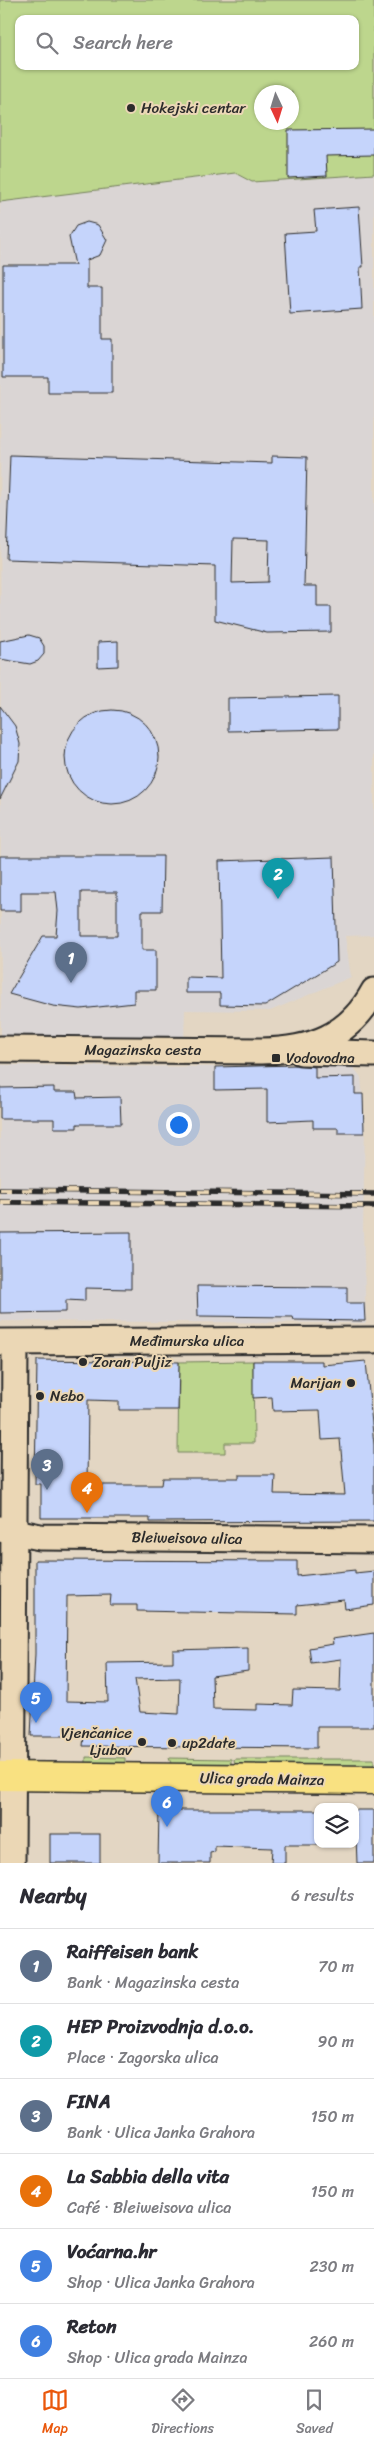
<!DOCTYPE html>
<meta charset="utf-8">
<style>
:root{--surface:#fff;--page:#f7f7f7;--text:#2b2b33;--muted:#7c7c81;--line:#e1e1e2;--accent:#ea580c}
body{margin:0;font-family:Sriracha,sans-serif;background:var(--page);color:var(--text)}
.controls{position:absolute;right:15px;bottom:15px;display:grid;overflow:hidden;border-radius:10px;box-shadow:0 1px 4px #0004}
.controls button{width:45px;height:45px;display:grid;place-items:center;padding:0;border:0;border-bottom:1px solid var(--line);background:var(--surface);color:var(--text);font:25px sans-serif}
.compass{position:absolute;left:254px;top:85px;width:45px;height:45px;border-radius:50%;background:var(--surface);box-shadow:0 1px 4px #0004;rotate:176deg}
.you{position:absolute;left:178px;top:1124px;width:18px;height:18px;margin:-12px;border:4px solid #fff;border-radius:50%;background:#1a73e8;box-shadow:0 0 0 8px #1a73e833}
.badge{display:grid;place-items:center;width:32px;height:32px;border-radius:50%;background:var(--accent);color:#fff;font-size:16px;font-weight:700}
.pin{position:absolute;translate:-50% -41px;filter:drop-shadow(0 1px 2px #0008)}
.pin::after{content:'';position:absolute;top:26px;width:18px;height:15px;background:inherit;clip-path:polygon(0 0,100% 0,50% 100%)}
.list{margin:0;padding:0;list-style:none}
h2{display:flex;justify-content:space-between;align-items:center;height:65px;margin:0;padding:0 20px;font-size:21px}
h2 small{font-size:16px;font-weight:400;color:var(--muted)}
.list li{display:grid;grid-template-columns:32px 1fr auto;gap:15px;align-items:center;box-sizing:border-box;height:75px;padding:0 20px;border-top:1px solid var(--line)}
.list b{display:block;font-size:19px;white-space:nowrap}
.list p{margin:0;font-size:16px;white-space:nowrap;color:var(--muted)}
.list em{font-size:16px;font-style:normal;color:var(--muted)}
.icon{flex:none;width:28px;height:28px;fill:none;stroke:currentColor;stroke-width:2;stroke-linecap:round;stroke-linejoin:round}
.map{position:relative;flex:none;width:374px;height:1863px;overflow:hidden}
.search{position:absolute;background:var(--surface);box-shadow:0 1px 4px #0004;left:15px;right:15px;top:15px;height:55px;display:flex;align-items:center;gap:12px;box-sizing:border-box;padding:0 18px;border-radius:10px;color:var(--muted);font-size:19px}
.sheet{height:515px;background:var(--surface)}
nav{display:flex;justify-content:space-around;align-items:center;box-sizing:border-box;height:70px;border-top:1px solid var(--line);background:var(--surface);font-size:14px;color:var(--muted)}
nav a{display:grid;justify-items:center;gap:2px}
nav .on{color:var(--accent)}
.map>svg:first-child{display:block}
.built{fill:#dad5d4}
.green{fill:#bdd68d;stroke:#74805c;fill-rule:evenodd}
.building{fill:#c5d4fb;stroke:#2b2b2b;fill-rule:evenodd}
.lines{fill:none;stroke-linecap:round;stroke-linejoin:round}
.minor-casing{stroke:#2b2b2b;stroke-width:29}
.major-casing{stroke:#2b2b2b;stroke-width:31}
.minor{stroke:#ebd7b5;stroke-width:25}
.major{stroke:#f9e181;stroke-width:28}
.rail-casing{stroke:#2b2b2b;stroke-width:5.5}
.rail{stroke:#ebd7b5;stroke-width:4;stroke-dasharray:11;stroke-linecap:butt}
.poi-dot{fill:#2b2b2b;stroke:#ebd7b5;stroke-width:2}
.labels{text-anchor:middle;stroke-width:4;stroke-linejoin:round;paint-order:stroke}
.poi-label{font-size:15px;fill:#2b2b2b;stroke:#ebd7b5;text-anchor:start}
.street-label{font-size:15px;fill:#2b2b2b;stroke:#ebd7b5}
</style>
<div class="map">
<svg width="374" height="1863" viewBox="0 0 374 1863">
<rect width="100%" height="100%" fill="#e3d6c3"/>
<filter id="ink" filterUnits="userSpaceOnUse"><feTurbulence type="fractalNoise" baseFrequency=".02" numOctaves="2"/><feDisplacementMap in="SourceGraphic" scale="10" xChannelSelector="R" yChannelSelector="G"/><feConvolveMatrix kernelMatrix="1 2 1 2 8 2 1 2 1" color-interpolation-filters="sRGB"/></filter>
<g filter="url(#ink)">
<!-- built -->
<g class="built">
<path d="M 235,173 L 252,182 L 374,174 L 374,935 L 345,936 L 351,977 L 270,1011 L 185,1010 L 184,1041 L 1,1041 L 0,202 Z"/>
<path d="M 0,1065 L 215,1067 L 315,1065 L 353,1067 L 361,1077 L 365,1124 L 363,1229 L 366,1323 L 0,1321 Z"/>
</g>
<!-- green -->
<g class="green">
<path d="M 0,0 L 374,0 L 374,174 L 252,182 L 235,173 L 0,202 ZM 19,19 L 355,19 L 355,66 L 19,66 ZM 262,92 L 292,92 L 292,122 L 262,122 Z"/>
<path d="M 253,1361 L 254,1443 L 225,1443 L 225,1453 L 178,1453 L 179,1362 Z"/>
<path d="M 86,1757 L 125,1758 L 125,1766 L 86,1765 Z"/>
<path d="M 169,1758 L 231,1759 L 231,1765 L 172,1766 Z"/>
<path d="M 234,1759 L 374,1759 L 374,1767 L 235,1766 Z"/>
</g>
<!-- building -->
<g class="building">
<path d="M 374,129 L 374,155 L 326,156 L 327,176 L 288,178 L 288,130 Z"/>
<path d="M 359,207 L 363,267 L 360,267 L 362,309 L 290,314 L 285,233 L 316,231 L 314,210 Z"/>
<path d="M 87,222 L 98,225 L 107,240 L 100,255 L 87,260 L 87,288 L 102,288 L 102,339 L 112,339 L 112,393 L 48,393 L 48,377 L 3,377 L 3,265 L 75,265 L 69,237 L 76,226 Z"/>
<path d="M 10,455 L 272,463 L 272,456 L 307,457 L 304,586 L 317,586 L 317,607 L 331,607 L 331,632 L 267,633 L 215,620 L 215,566 L 6,559 ZM 233,539 L 269,540 L 268,582 L 232,583 Z"/>
<path d="M 29,635 L 39,638 L 44,646 L 44,654 L 38,661 L 30,664 L 0,659 L 0,641 Z"/>
<path d="M 118,641 L 118,666 L 98,667 L 98,642 Z"/>
<path d="M 338,696 L 338,729 L 228,731 L 228,698 Z"/>
<path d="M 0,706 L 15,726 L 20,744 L 19,761 L 0,799 Z"/>
<circle cx="112" cy="757" r="47"/>
<path d="M 0,856 L 163,856 L 162,911 L 142,911 L 142,950 L 156,950 L 156,990 L 134,990 L 134,1003 L 81,1009 L 53,1006 L 9,994 L 43,936 L 56,936 L 58,911 L 56,892 L 21,892 L 21,911 L 0,911 ZM 81,892 L 117,892 L 117,936 L 81,936 Z"/>
<path d="M 334,857 L 337,962 L 265,1006 L 220,1005 L 220,993 L 186,993 L 186,977 L 221,978 L 219,861 Z"/>
<path d="M 296,1065 L 315,1067 L 315,1078 L 355,1077 L 355,1094 L 363,1094 L 364,1133 L 338,1133 L 338,1128 L 313,1128 L 313,1120 L 267,1122 L 267,1089 L 215,1090 L 215,1067 Z"/>
<path d="M 54,1087 L 54,1092 L 76,1092 L 77,1098 L 120,1097 L 121,1124 L 77,1124 L 77,1128 L 54,1128 L 54,1119 L 0,1119 L 0,1088 Z"/>
<path d="M 131,1232 L 131,1289 L 85,1288 L 85,1301 L 66,1300 L 66,1312 L 0,1313 L 0,1233 Z"/>
<path d="M 197,1286 L 347,1287 L 347,1303 L 364,1303 L 365,1321 L 294,1320 L 293,1317 L 198,1316 Z"/>
<path d="M 37,1360 L 179,1362 L 178,1410 L 119,1410 L 119,1401 L 88,1400 L 87,1485 L 162,1485 L 163,1478 L 239,1478 L 239,1475 L 275,1475 L 274,1494 L 345,1495 L 340,1439 L 322,1440 L 320,1410 L 273,1411 L 272,1397 L 253,1398 L 253,1361 L 322,1361 L 322,1365 L 366,1361 L 374,1445 L 374,1521 L 150,1522 L 150,1518 L 41,1518 L 41,1484 L 35,1484 Z"/>
<path d="M 35,1560 L 297,1561 L 297,1576 L 355,1570 L 355,1573 L 374,1571 L 374,1605 L 345,1609 L 344,1600 L 297,1605 L 297,1614 L 137,1611 L 137,1605 L 110,1605 L 111,1595 L 67,1596 L 66,1701 L 108,1702 L 107,1663 L 173,1662 L 173,1650 L 248,1648 L 248,1671 L 212,1676 L 213,1709 L 257,1710 L 257,1704 L 292,1705 L 293,1690 L 340,1691 L 341,1659 L 311,1663 L 309,1648 L 333,1644 L 332,1639 L 374,1633 L 374,1727 L 317,1727 L 317,1748 L 83,1746 L 84,1736 L 31,1736 L 35,1654 ZM 180,1678 L 179,1714 L 140,1712 L 135,1679 Z"/>
<path d="M 159,1810 L 318,1810 L 318,1845 L 285,1845 L 285,1863 L 271,1863 L 272,1848 L 215,1846 L 215,1852 L 210,1853 L 210,1863 L 158,1863 Z"/>
<path d="M 355,1810 L 374,1810 L 374,1863 L 357,1863 Z"/>
<rect x="50" y="1834" width="50" height="29"/>
</g>
<g class="lines">
<defs>
<g id="minor">
<path d="M 0,1049 L 262,1051 C 311,1050 349,1037 374,991"/>
<path d="M 301,1052 L 374,1054"/>
<path d="M 0,1342 L 374,1340"/>
<path d="M 0,1529 L 40,1537 L 374,1540"/>
<path d="M 12,1863 L 15,1343"/>
</g>
<path id="major" d="M 0,1776 L 374,1780"/>
</defs>
<!-- minor casing -->
<use href="#minor" class="minor-casing"/>
<!-- major casing -->
<use href="#major" class="major-casing"/>
<!-- minor -->
<use href="#minor" class="minor"/>
<!-- major -->
<use href="#major" class="major"/>
<defs>
<g id="rail">
<path d="M 0,1190 L 374,1194"/>
<path d="M 0,1202 L 374,1206"/>
</g>
</defs>
<!-- rail casing -->
<use href="#rail" class="rail-casing"/>
<!-- rail -->
<use href="#rail" class="rail"/>
</g>
</g>
<!-- markers -->
<g class="poi-dot">
<circle cx="131" cy="108" r="5"/>
<rect x="271" y="1053" width="10" height="10" rx="2.5"/>
<circle cx="83" cy="1362" r="5"/>
<circle cx="351" cy="1383" r="5"/>
<circle cx="40" cy="1396" r="5"/>
<circle cx="142" cy="1742" r="5"/>
<circle cx="172" cy="1743" r="5"/>
</g>
<g class="labels">
<!-- poi labels -->
<g class="poi-label">
<text x="141" y="113">Hokejski centar</text>
<text x="286" y="1063">Vodovodna</text>
<text x="93" y="1367">Zoran Puljiz</text>
<text x="341" y="1388" text-anchor="end">Marijan</text>
<text x="50" y="1401">Nebo</text>
<text x="132" y="1738" text-anchor="end">Vjenčanice<tspan x="132" dy="17">Ljubav</tspan></text>
<text x="182" y="1748">up2date</text>
</g>
<!-- street labels -->
<g class="street-label">
<text x="143" y="1055">Magazinska cesta</text>
<text x="187" y="1346">Međimurska ulica</text>
<text transform="translate(187 1538) rotate(1)" y="5">Bleiweisova ulica</text>
<text transform="translate(262 1779) rotate(1)" y="5">Ulica grada Mainza</text>
</g>
</g>
</svg>
<div class="controls">
<button><svg class="icon" aria-label="layers" viewBox="0 0 24 24"><path d="M12 4l9 5-9 5-9-5zM3 14l9 5 9-5"/></svg></button>
</div>
<svg class="compass" viewBox="-18 -18 36 36"><path d="M0-13l5 13h-10z" fill="#e53935"/><path d="M0 13l5-13h-10z" fill="#7c7c81"/></svg>
<div class="you"></div>
<div class="pin badge" style="left:71px;top:983px;background:#5c6f8a">1</div>
<div class="pin badge" style="left:278px;top:899px;background:#0f9aa8">2</div>
<div class="pin badge" style="left:47px;top:1490px;background:#5c6f8a">3</div>
<div class="pin badge" style="left:87px;top:1513px;background:#e8710a">4</div>
<div class="pin badge" style="left:36px;top:1723px;background:#3f7fe0">5</div>
<div class="pin badge" style="left:167px;top:1827px;background:#3f7fe0">6</div>
<div class="search"><svg class="icon" aria-label="search" viewBox="0 0 24 24"><circle cx="10" cy="10" r="6"/><path d="M15 15l6 6"/></svg>Search here</div>
</div>
<section class="sheet">
<h2>Nearby<small>6 results</small></h2>
<ul class="list">
<li><span class="badge" style="background:#5c6f8a">1</span><div><b>Raiffeisen bank</b><p>Bank · Magazinska cesta</p></div><em>70 m</em></li>
<li><span class="badge" style="background:#0f9aa8">2</span><div><b>HEP Proizvodnja d.o.o.</b><p>Place · Zagorska ulica</p></div><em>90 m</em></li>
<li><span class="badge" style="background:#5c6f8a">3</span><div><b>FINA</b><p>Bank · Ulica Janka Grahora</p></div><em>150 m</em></li>
<li><span class="badge" style="background:#e8710a">4</span><div><b>La Sabbia della vita</b><p>Café · Bleiweisova ulica</p></div><em>150 m</em></li>
<li><span class="badge" style="background:#3f7fe0">5</span><div><b>Voćarna.hr</b><p>Shop · Ulica Janka Grahora</p></div><em>230 m</em></li>
<li><span class="badge" style="background:#3f7fe0">6</span><div><b>Reton</b><p>Shop · Ulica grada Mainza</p></div><em>260 m</em></li>
</ul>
</section>
<nav>
<a class="on"><svg class="icon" aria-label="map" viewBox="0 0 24 24"><path d="M3 6l6-2 6 2 6-2v14l-6 2-6-2-6 2zM9 4v14M15 6v14"/></svg>Map</a>
<a><svg class="icon" aria-label="directions" viewBox="0 0 24 24"><path d="M12 3l9 9-9 9-9-9zM9 14v-3h6M13 9l2 2-2 2"/></svg>Directions</a>
<a><svg class="icon" aria-label="saved" viewBox="0 0 24 24"><path d="M7 4h10v16l-5-4-5 4z"/></svg>Saved</a>
</nav>
